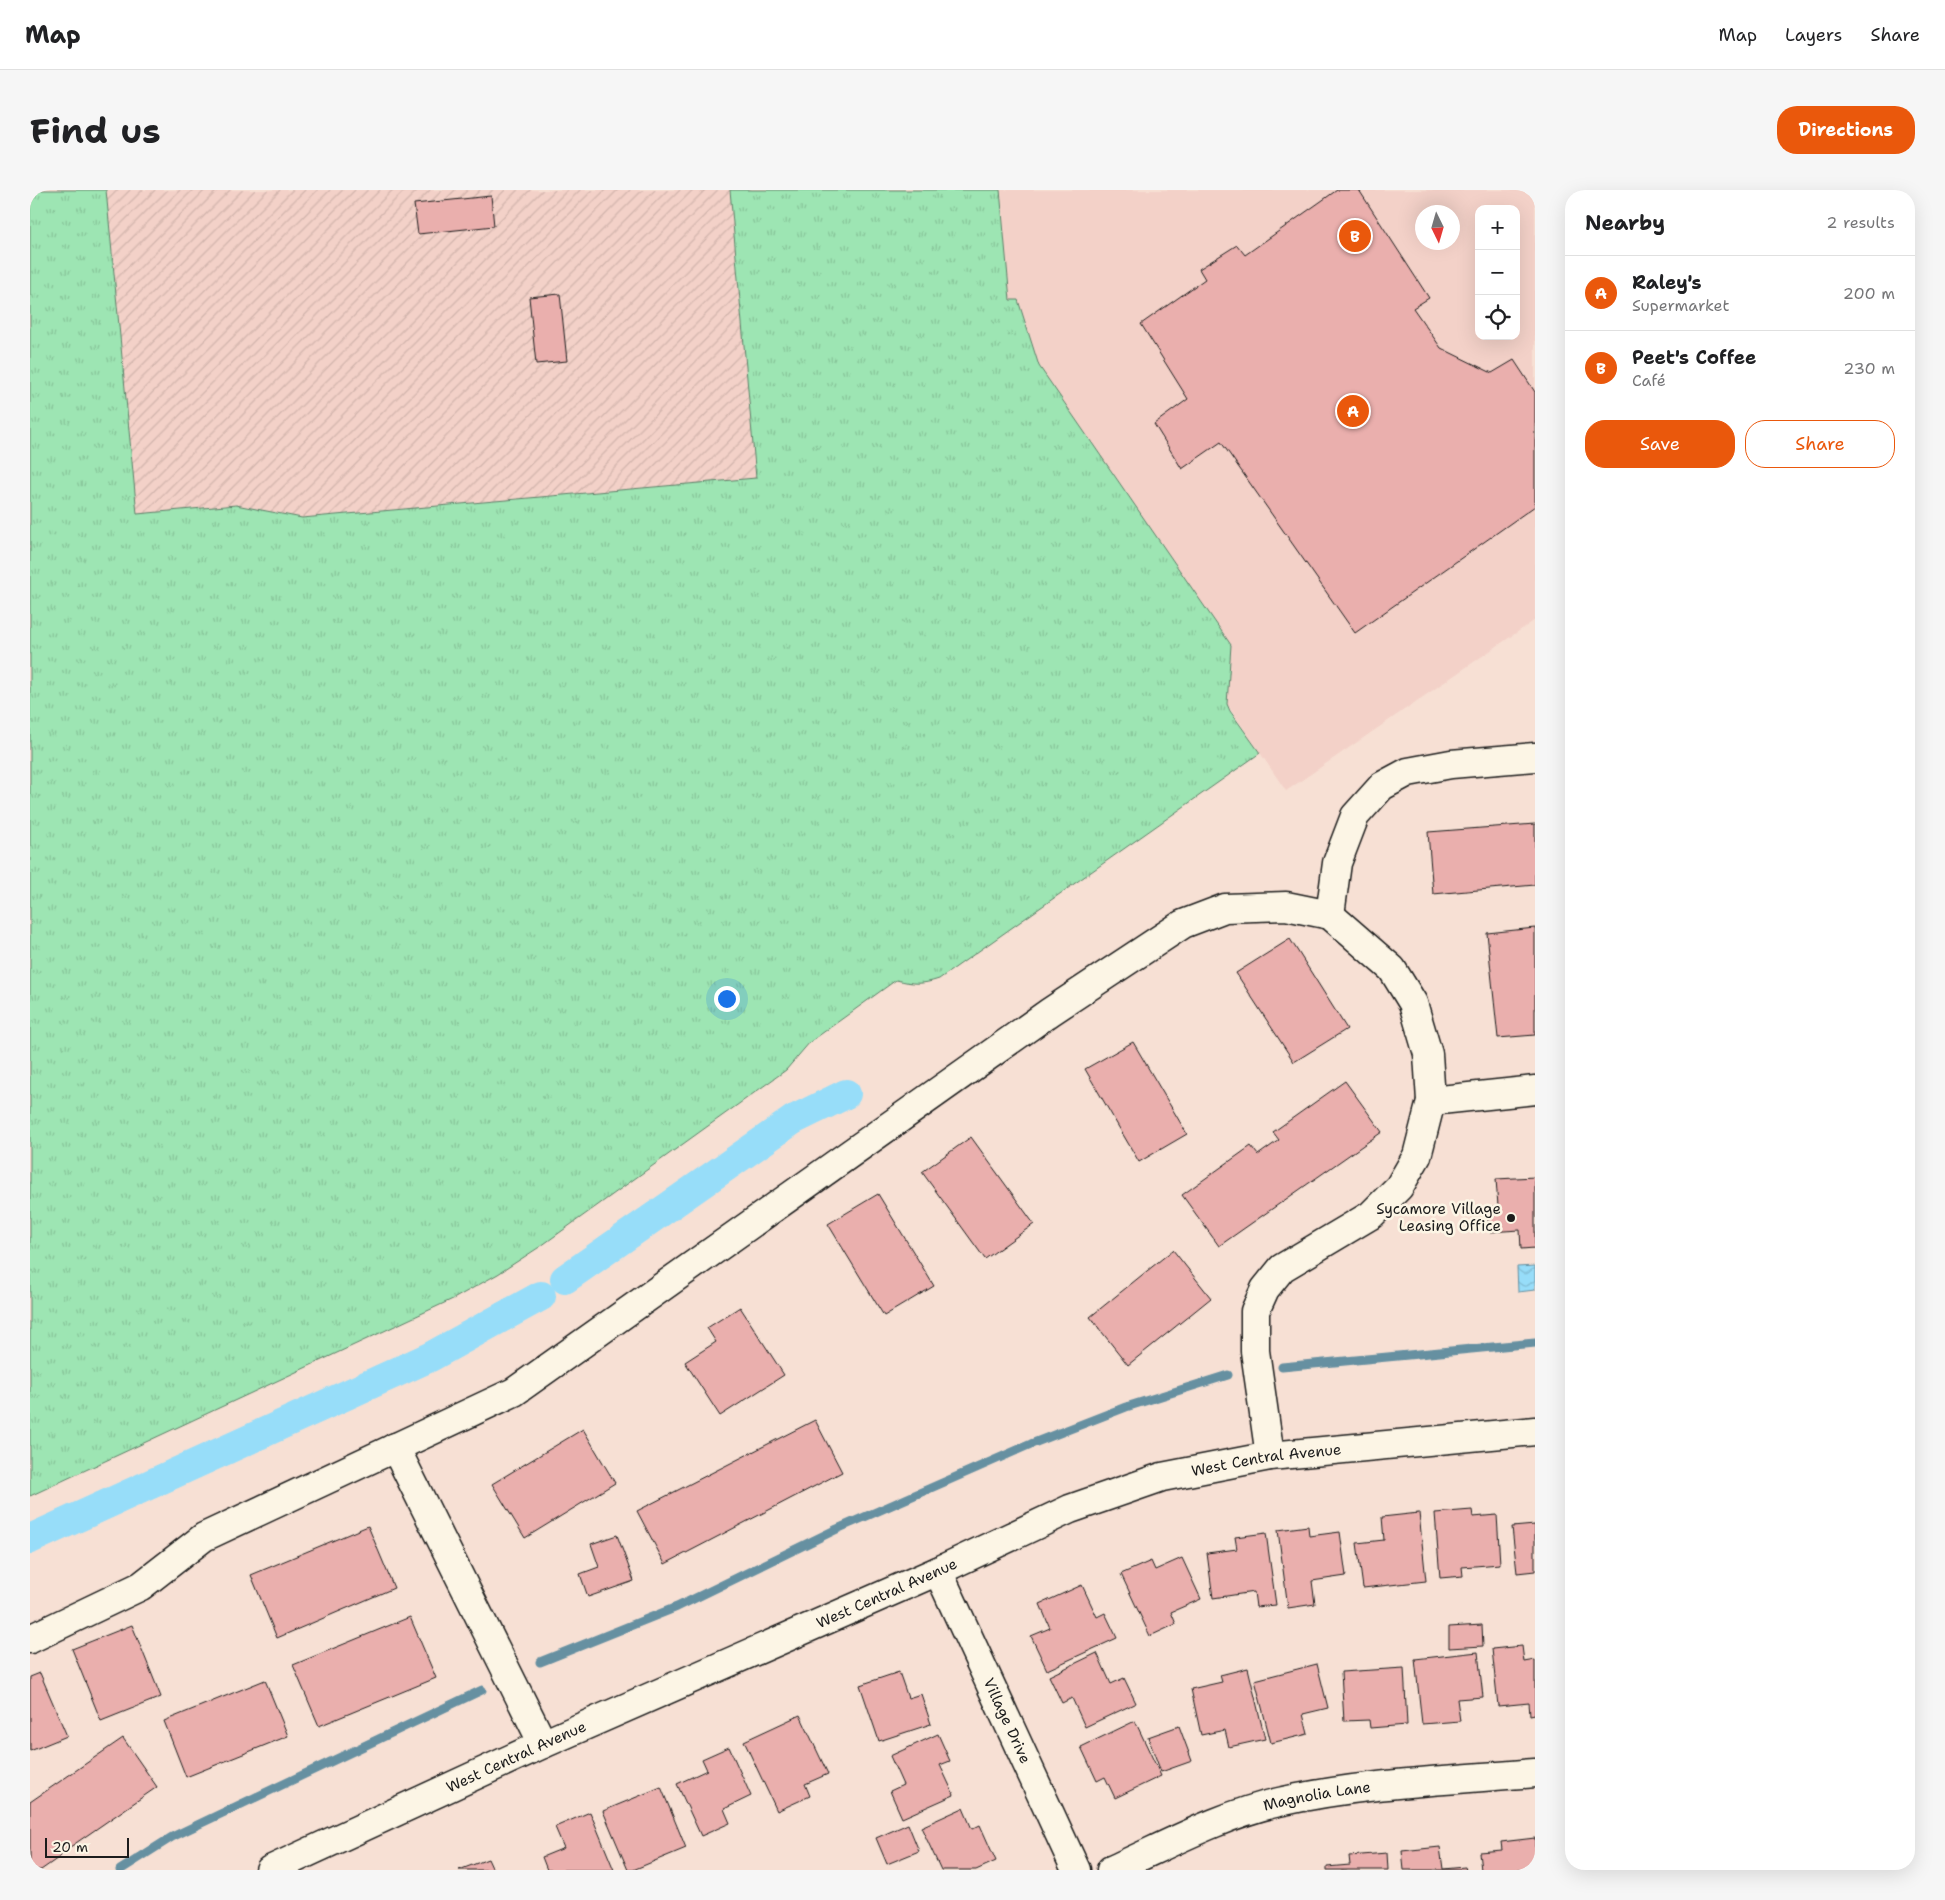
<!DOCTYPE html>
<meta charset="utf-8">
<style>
:root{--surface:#fff;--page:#f6f6f6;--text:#202124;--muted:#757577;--line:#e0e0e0;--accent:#ea580c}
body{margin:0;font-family:"Shantell Sans",sans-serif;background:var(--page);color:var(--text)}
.controls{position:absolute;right:15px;top:15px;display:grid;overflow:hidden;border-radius:10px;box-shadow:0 5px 20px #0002}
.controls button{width:45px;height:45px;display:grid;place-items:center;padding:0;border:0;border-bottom:1px solid var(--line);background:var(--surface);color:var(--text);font:25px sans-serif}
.compass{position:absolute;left:1385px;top:15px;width:45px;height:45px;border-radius:50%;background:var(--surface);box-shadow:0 5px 20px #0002;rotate:175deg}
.scale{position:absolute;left:15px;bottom:12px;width:84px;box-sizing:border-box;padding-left:5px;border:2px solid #1c1c1c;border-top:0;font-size:14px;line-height:18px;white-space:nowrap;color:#1c1c1c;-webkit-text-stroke:4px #fcf5e5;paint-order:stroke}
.you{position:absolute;left:696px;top:808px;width:18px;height:18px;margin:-12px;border:4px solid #fff;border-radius:50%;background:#1a73e8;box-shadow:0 0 0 8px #1a73e833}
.badge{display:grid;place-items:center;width:32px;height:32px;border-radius:50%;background:var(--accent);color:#fff;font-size:16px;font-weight:700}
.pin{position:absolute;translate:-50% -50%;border:2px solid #fff;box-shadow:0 1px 5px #0006}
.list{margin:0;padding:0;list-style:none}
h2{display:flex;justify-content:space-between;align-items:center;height:65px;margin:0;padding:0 20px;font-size:21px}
h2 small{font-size:16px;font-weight:400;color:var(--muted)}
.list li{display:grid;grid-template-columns:32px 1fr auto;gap:15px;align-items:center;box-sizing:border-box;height:75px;padding:0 20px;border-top:1px solid var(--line)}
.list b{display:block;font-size:19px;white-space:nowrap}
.list p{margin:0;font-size:16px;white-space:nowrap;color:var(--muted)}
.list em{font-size:16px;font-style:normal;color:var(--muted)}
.actions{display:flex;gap:10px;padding:15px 20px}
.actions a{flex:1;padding:11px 0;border:1px solid var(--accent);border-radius:20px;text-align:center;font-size:18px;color:var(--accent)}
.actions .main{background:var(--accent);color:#fff}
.icon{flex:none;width:28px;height:28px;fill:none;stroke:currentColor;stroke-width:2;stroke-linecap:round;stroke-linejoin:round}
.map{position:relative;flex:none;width:1505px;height:1680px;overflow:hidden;border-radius:20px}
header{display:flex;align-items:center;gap:30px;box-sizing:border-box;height:70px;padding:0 25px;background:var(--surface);border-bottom:1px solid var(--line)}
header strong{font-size:24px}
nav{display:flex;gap:28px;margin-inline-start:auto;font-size:18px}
.intro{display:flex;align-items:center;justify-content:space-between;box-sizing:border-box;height:120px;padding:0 30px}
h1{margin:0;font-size:35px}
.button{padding:12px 22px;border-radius:20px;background:var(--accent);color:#fff;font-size:18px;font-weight:700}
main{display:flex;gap:30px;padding:0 30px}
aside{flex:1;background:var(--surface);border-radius:20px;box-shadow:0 5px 20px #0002}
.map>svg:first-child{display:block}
.built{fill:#f3d1c8;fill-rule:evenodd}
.industrial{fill:url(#industrial-furrows)}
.grass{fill:url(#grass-tufts);stroke:#5c8068}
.water{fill:url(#water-waves);stroke:#6690a1}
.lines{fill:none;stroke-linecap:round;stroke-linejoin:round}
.stream{stroke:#6690a1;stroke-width:9}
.canal{stroke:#97ddf9;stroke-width:30}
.building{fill:#eaafad;stroke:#1c1c1c}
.minor-casing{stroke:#1c1c1c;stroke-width:31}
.tertiary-casing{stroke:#1c1c1c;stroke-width:31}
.minor{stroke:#fcf5e5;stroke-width:28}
.tertiary{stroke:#fcf5e5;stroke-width:28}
.poi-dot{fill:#1c1c1c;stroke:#fcf5e5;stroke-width:2}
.labels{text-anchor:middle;stroke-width:5;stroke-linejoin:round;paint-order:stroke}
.poi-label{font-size:15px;fill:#1c1c1c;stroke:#fcf5e5;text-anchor:end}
.street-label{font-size:15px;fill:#1c1c1c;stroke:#fcf5e5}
</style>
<header>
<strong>Map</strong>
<nav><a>Map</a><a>Layers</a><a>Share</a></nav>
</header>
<div class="intro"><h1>Find us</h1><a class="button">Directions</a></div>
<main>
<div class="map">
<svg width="1505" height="1680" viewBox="0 0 1505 1680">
<defs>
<pattern id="industrial-furrows" width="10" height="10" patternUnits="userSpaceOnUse" patternTransform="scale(1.25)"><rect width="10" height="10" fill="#f3d1c8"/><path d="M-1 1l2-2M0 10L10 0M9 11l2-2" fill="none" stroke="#d0b3ab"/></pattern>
<pattern id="grass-tufts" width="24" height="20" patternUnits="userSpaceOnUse" patternTransform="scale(1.25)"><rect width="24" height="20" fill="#9de5b3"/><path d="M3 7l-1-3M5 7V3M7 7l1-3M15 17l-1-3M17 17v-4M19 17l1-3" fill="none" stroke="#87c499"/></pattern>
<pattern id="water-waves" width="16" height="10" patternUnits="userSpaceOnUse" patternTransform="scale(1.25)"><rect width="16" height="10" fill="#97ddf9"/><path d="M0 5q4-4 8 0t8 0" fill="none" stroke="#82bdd5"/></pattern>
</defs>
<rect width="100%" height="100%" fill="#f7e0d4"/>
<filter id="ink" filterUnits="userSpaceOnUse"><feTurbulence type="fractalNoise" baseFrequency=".02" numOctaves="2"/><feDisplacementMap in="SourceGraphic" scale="10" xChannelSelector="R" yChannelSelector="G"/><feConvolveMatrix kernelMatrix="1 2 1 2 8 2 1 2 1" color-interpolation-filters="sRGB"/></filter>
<g filter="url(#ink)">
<!-- built -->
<path class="built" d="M 964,0 L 1505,0 L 1505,430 L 1256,601 L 980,194 ZM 1449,19 L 1486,19 L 1486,146 L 1449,146 ZM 1392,22 L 1422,22 L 1422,52 L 1392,52 Z"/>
<!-- industrial -->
<path class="industrial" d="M 76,0 L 700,0 L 726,288 L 272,328 L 206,315 L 107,325 Z"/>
<!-- grass -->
<path class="grass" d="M 0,0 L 76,0 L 107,324 L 206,315 L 272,328 L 726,288 L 700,0 L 970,0 L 980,110 L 988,110 L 1009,176 L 1201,455 L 1197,514 L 1200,521 L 1230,563 L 909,789 C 891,795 884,794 866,790 L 780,852 L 756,880 L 511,1056 L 468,1084 L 425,1108 L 0,1306 Z"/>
<!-- water -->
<path class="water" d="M 1505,1076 L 1505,1100 L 1488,1102 L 1487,1077 Z"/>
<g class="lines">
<!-- stream -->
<g class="stream">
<path d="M 1252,1177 L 1505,1153"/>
<path d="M 510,1472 L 647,1417 L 807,1339 L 1001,1254 L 1096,1217 L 1198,1185"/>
<path d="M 90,1680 L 142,1647 L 452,1500"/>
</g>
<!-- canal -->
<g class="canal">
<path d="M 535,1089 L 763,930 L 816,904"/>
<path d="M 0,1349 L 400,1167 L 511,1106"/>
</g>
</g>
<!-- building -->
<g class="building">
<path d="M 1307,0 L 1329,0 L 1399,108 L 1383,118 L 1411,158 L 1462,183 L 1484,170 L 1505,202 L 1505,316 L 1325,443 L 1191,252 L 1152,279 L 1124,234 L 1158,209 L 1111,134 L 1175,89 L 1169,79 L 1207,55 L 1215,65 Z"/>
<path d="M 461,6 L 464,36 L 388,44 L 384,14 Z"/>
<path d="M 530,104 L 537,171 L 506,174 L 499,107 Z"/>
<path d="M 1505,634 L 1505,695 L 1403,704 L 1398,642 Z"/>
<path d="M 1505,738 L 1505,845 L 1468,848 L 1457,743 Z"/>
<path d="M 1260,749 L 1317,839 L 1264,872 L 1206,783 Z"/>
<path d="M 1103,852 L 1157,944 L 1109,972 L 1055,879 Z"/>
<path d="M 1315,891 L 1352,942 L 1189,1056 L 1152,1005 L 1221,956 L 1228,965 L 1249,950 L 1243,942 Z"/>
<path d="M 941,947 L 1004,1034 L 955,1069 L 892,982 Z"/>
<path d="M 1505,987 L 1505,1058 L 1491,1059 L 1490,1040 L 1459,1042 L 1457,1017 L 1468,1016 L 1466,989 Z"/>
<path d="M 848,1004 L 904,1096 L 854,1126 L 798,1034 Z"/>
<path d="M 1143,1060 L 1181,1108 L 1098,1175 L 1060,1127 Z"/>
<path d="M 710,1117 L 754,1185 L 690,1226 L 655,1172 L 686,1152 L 677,1138 Z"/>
<path d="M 785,1230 L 812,1282 L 635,1374 L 607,1321 Z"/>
<path d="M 553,1239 L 585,1293 L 495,1348 L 462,1294 Z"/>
<path d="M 1442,1320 L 1443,1327 L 1467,1325 L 1470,1374 L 1432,1377 L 1433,1386 L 1410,1388 L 1405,1323 Z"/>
<path d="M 1389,1323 L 1396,1391 L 1333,1398 L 1327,1353 L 1354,1350 L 1352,1327 Z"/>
<path d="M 1505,1335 L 1505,1381 L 1487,1383 L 1482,1337 Z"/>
<path d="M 338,1336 L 364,1398 L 247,1448 L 221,1385 Z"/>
<path d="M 1278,1336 L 1279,1346 L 1310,1342 L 1316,1386 L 1282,1391 L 1285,1414 L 1258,1418 L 1248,1340 Z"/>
<path d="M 1236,1343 L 1246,1415 L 1226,1417 L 1224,1402 L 1183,1408 L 1177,1363 L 1207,1359 L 1205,1347 Z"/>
<path d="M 587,1345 L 604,1391 L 558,1407 L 550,1384 L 569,1377 L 561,1354 Z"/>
<path d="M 1152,1368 L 1171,1409 L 1141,1422 L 1146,1434 L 1120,1446 L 1091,1384 L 1121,1371 L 1125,1380 Z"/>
<path d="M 1052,1395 L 1067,1427 L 1075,1423 L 1087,1448 L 1017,1480 L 1001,1446 L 1020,1438 L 1010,1414 Z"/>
<path d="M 380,1427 L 406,1488 L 289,1536 L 263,1475 Z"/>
<path d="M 102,1435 L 131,1507 L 71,1531 L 42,1459 Z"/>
<path d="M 1452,1435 L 1453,1456 L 1419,1458 L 1419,1437 Z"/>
<path d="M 1492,1456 L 1494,1472 L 1505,1470 L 1505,1524 L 1500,1525 L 1499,1513 L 1468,1516 L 1462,1459 Z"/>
<path d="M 1448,1462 L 1453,1507 L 1427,1509 L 1430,1531 L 1392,1534 L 1385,1469 Z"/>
<path d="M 1067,1463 L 1081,1494 L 1094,1488 L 1106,1513 L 1055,1537 L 1042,1508 L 1032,1513 L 1019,1486 Z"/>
<path d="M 1287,1474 L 1298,1518 L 1273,1524 L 1278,1544 L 1241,1553 L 1225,1490 Z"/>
<path d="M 1218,1478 L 1235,1549 L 1199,1557 L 1195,1540 L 1171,1545 L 1161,1499 L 1192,1492 L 1190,1485 Z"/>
<path d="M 1374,1478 L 1377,1535 L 1340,1538 L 1339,1530 L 1314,1531 L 1311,1482 Z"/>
<path d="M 869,1482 L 878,1508 L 891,1504 L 901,1534 L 849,1551 L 830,1495 Z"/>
<path d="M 10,1483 L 37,1546 L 0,1561 L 0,1487 Z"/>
<path d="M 235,1490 L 258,1546 L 156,1587 L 134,1531 Z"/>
<path d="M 770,1525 L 798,1584 L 775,1594 L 780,1606 L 747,1621 L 714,1551 Z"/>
<path d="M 1105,1531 L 1131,1586 L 1085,1608 L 1075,1587 L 1067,1591 L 1051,1557 Z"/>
<path d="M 1149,1536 L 1162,1571 L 1131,1582 L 1118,1547 Z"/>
<path d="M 908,1544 L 920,1571 L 910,1575 L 924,1605 L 872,1628 L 860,1601 L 873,1595 L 860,1566 Z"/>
<path d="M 93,1548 L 127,1597 L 30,1664 L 31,1666 L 11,1680 L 0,1680 L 0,1612 Z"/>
<path d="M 699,1557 L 721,1606 L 694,1619 L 700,1633 L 671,1646 L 647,1594 L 677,1580 L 672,1569 Z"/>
<path d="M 631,1597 L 656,1658 L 603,1680 L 598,1680 L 573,1621 Z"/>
<path d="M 933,1618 L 942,1639 L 950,1635 L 966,1671 L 946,1680 L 911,1680 L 891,1637 Z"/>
<path d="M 560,1622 L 584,1680 L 517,1680 L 512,1667 L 534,1658 L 525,1637 Z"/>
<path d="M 878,1634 L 889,1661 L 857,1674 L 846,1648 Z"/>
<path d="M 1505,1648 L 1505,1680 L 1451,1680 L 1449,1662 L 1472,1660 L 1471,1652 Z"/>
<path d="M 1410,1657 L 1413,1679 L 1435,1677 L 1436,1680 L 1374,1680 L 1372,1661 Z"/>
<path d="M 1357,1663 L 1358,1680 L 1297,1680 L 1297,1677 L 1320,1675 L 1319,1666 Z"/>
<path d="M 458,1669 L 463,1680 L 429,1680 Z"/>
</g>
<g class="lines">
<defs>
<g id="minor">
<path d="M 1300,725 L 1307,673 L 1325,626 L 1352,596 L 1378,582 L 1421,574 L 1505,567"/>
<path d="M 1401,911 L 1505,900"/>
<path d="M 365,1257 L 513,1554"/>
<path id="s1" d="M 908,1381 L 1046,1680"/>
<path d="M 0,1449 L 111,1396 L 174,1347 L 484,1202 L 1020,822 L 1153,734 L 1195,718 L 1256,716 L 1300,725 L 1362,779 L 1383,813 L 1398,864 L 1401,911 L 1387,966 L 1369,997 L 1341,1025 L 1252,1078 L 1235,1099 L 1225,1121 L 1225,1161 L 1240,1266"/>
<path id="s2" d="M 1081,1680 C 1135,1656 1191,1625 1249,1612 C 1333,1593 1420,1590 1505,1583"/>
</g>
<g id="tertiary">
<path id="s3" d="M 240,1680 L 513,1554 L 908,1381 L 1040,1319 L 1132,1287 L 1240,1266 L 1505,1241"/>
</g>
</defs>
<!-- minor casing -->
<use href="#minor" class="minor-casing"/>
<!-- tertiary casing -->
<use href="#tertiary" class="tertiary-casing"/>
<!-- minor -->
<use href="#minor" class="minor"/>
<!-- tertiary -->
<use href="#tertiary" class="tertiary"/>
</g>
</g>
<!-- markers -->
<circle class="poi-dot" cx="1481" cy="1028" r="5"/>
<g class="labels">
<!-- poi labels -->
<g class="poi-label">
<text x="1471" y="1024">Sycamore Village<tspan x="1471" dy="17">Leasing Office</tspan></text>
</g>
<!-- street labels -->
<g class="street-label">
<text dy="5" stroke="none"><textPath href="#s3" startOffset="1081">West Central Avenue</textPath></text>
<text dy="5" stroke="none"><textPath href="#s3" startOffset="676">West Central Avenue</textPath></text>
<text dy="5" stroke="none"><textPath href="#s1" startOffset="165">Village Drive</textPath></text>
<text dy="5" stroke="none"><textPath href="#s3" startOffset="271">West Central Avenue</textPath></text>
<text dy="5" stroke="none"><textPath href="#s2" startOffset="220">Magnolia Lane</textPath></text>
</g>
</g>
</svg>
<div class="controls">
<button>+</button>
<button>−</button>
<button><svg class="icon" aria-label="locate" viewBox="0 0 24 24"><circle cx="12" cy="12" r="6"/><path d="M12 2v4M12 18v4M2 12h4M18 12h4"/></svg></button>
</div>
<svg class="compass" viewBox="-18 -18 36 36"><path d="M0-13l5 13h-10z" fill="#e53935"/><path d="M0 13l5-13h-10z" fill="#757577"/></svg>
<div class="scale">20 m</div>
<div class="you"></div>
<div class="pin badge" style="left:1323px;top:221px">A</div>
<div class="pin badge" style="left:1325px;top:46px">B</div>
</div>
<aside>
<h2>Nearby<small>2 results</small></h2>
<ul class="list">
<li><span class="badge">A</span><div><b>Raley's</b><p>Supermarket</p></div><em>200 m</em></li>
<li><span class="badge">B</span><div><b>Peet's Coffee</b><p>Café</p></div><em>230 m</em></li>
</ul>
<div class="actions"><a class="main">Save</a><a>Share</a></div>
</aside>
</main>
